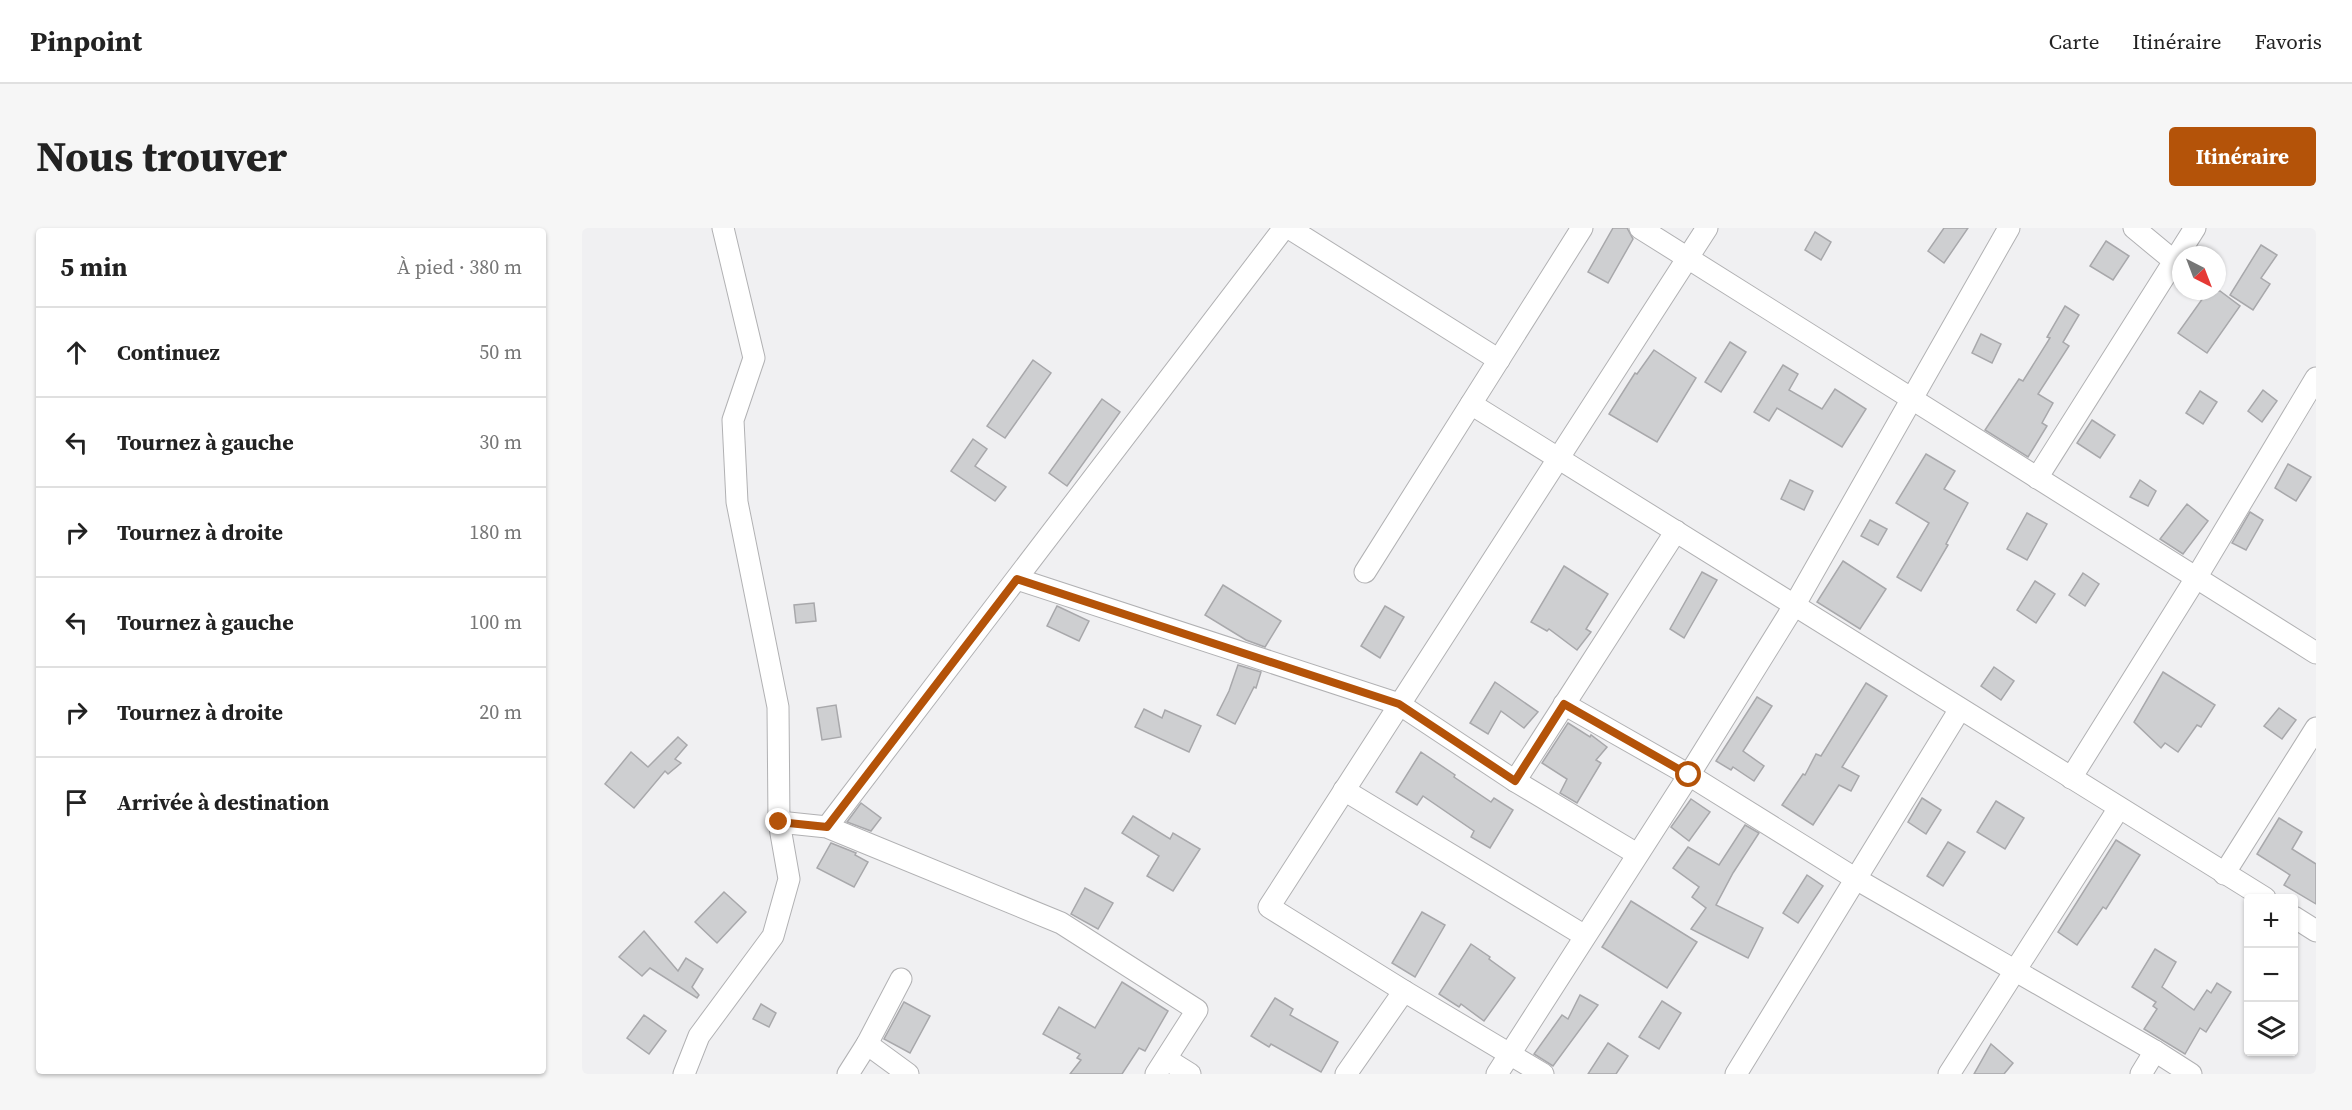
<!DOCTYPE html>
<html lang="fr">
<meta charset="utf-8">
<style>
:root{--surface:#fff;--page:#f6f6f6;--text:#222;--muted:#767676;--line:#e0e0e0;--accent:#b45309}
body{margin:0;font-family:"Source Serif 4",serif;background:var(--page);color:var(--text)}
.controls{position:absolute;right:18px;bottom:18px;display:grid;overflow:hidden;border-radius:6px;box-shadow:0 2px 4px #0004}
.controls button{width:54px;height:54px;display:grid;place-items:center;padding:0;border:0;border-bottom:2px solid var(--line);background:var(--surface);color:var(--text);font:30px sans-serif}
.compass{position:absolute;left:1590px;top:18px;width:54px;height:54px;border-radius:50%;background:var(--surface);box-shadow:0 2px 4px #0004;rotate:138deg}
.stop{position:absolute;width:18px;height:18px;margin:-14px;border:4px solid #b45309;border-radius:50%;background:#fff}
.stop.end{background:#b45309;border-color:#fff;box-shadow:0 2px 6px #0008}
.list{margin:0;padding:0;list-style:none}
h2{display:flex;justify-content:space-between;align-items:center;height:78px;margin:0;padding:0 24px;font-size:26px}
h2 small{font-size:20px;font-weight:400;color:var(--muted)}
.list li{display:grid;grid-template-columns:39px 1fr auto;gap:18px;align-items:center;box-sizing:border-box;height:90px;padding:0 24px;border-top:2px solid var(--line)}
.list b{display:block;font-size:22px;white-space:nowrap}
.list em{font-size:20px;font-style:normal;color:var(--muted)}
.icon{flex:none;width:33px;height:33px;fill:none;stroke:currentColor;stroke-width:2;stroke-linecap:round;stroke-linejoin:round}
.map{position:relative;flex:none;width:1734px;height:846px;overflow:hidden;border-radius:6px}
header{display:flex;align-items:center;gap:36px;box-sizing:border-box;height:84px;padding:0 30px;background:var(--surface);border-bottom:2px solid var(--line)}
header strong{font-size:28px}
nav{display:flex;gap:33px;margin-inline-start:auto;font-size:21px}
.intro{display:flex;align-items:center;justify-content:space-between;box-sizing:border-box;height:144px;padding:0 36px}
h1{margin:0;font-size:42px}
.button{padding:15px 27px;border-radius:6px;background:var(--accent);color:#fff;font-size:21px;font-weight:700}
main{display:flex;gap:36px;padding:0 36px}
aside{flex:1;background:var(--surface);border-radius:6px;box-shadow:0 2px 4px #0004}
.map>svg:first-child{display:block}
.building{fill:#cecfd1;stroke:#a8a8ab;stroke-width:1.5}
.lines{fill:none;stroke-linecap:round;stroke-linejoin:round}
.minor-casing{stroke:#b1b1b3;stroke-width:23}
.minor{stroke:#fff;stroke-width:21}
.route{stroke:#b45309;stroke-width:8}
</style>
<header>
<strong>Pinpoint</strong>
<nav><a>Carte</a><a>Itinéraire</a><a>Favoris</a></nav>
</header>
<div class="intro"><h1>Nous trouver</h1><a class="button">Itinéraire</a></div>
<main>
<aside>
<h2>5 min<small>À pied · 380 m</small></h2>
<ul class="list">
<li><svg class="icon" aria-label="ahead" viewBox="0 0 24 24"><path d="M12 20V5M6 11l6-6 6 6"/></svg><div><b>Continuez</b></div><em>50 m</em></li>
<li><svg class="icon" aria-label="left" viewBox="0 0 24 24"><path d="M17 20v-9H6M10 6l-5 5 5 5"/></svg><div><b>Tournez à gauche</b></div><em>30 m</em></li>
<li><svg class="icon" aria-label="right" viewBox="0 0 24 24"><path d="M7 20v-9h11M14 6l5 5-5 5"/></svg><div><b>Tournez à droite</b></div><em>180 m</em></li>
<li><svg class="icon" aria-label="left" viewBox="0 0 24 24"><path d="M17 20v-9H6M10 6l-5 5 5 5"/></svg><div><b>Tournez à gauche</b></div><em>100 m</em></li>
<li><svg class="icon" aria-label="right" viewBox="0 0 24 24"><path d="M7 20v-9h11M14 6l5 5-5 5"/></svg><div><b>Tournez à droite</b></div><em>20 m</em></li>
<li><svg class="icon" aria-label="arrive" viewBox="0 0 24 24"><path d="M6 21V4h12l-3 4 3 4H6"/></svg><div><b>Arrivée à destination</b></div></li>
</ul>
</aside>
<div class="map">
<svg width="1734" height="846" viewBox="0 0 1734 846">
<rect width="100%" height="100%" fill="#f0f0f2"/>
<!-- building -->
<g class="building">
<path d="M 1031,0 L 1045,0 L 1051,11 L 1026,55 L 1006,44 Z"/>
<path d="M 1362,0 L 1386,0 L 1362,35 L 1346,23 Z"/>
<path d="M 1233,4 L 1249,14 L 1239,32 L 1223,22 Z"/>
<path d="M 1524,13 L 1547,28 L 1531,52 L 1508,38 Z"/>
<path d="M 1679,17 L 1695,27 L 1679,50 L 1688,56 L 1671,82 L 1648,67 Z"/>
<path d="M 1626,63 L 1638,63 L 1658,78 L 1625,125 L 1596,105 Z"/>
<path d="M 1483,78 L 1497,87 L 1481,114 L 1487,118 L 1456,166 L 1471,175 L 1460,195 L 1465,198 L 1446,229 L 1403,202 L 1437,151 L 1441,153 L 1468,110 L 1465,109 Z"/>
<path d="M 1399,106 L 1419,116 L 1410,135 L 1390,125 Z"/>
<path d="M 1148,114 L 1164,124 L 1139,164 L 1123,154 Z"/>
<path d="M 1072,122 L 1114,150 L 1075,214 L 1027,186 L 1053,145 L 1055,146 Z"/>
<path d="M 451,132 L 469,145 L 423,210 L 405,198 Z"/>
<path d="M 1201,137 L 1216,146 L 1207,162 L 1240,181 L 1253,161 L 1284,181 L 1260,219 L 1195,180 L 1187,193 L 1172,184 Z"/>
<path d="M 1681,162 L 1695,173 L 1680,194 L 1666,183 Z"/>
<path d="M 1618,163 L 1635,174 L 1621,196 L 1604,185 Z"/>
<path d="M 520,171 L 538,184 L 485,258 L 467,245 Z"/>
<path d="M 1510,192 L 1533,207 L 1518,230 L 1495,215 Z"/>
<path d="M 391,211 L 405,221 L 393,238 L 424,259 L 413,273 L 369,243 Z"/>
<path d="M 1344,226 L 1373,243 L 1362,261 L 1386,275 L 1364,316 L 1366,317 L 1339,363 L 1315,349 L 1347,295 L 1314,275 Z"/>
<path d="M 1706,236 L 1729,249 L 1714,273 L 1693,260 Z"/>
<path d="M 1208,252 L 1231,263 L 1222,282 L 1199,271 Z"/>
<path d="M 1558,252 L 1574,263 L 1566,278 L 1548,269 Z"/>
<path d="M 1605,276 L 1626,293 L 1601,326 L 1578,311 Z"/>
<path d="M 1668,284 L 1681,292 L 1664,322 L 1650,315 Z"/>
<path d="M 1445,285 L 1465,296 L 1445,332 L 1425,321 Z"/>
<path d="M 1288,292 L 1305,301 L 1296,317 L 1279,308 Z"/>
<path d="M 1261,333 L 1304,361 L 1278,401 L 1235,374 Z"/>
<path d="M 982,338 L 1026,366 L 1004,401 L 1009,404 L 995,422 L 967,401 L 965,403 L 949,394 Z"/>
<path d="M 1120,344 L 1135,352 L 1102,410 L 1088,401 Z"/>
<path d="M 1501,345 L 1517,356 L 1503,378 L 1487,367 Z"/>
<path d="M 1453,353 L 1473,366 L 1454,395 L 1435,382 Z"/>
<path d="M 641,357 L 699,393 L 683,419 L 664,412 L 623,387 Z"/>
<path d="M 232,375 L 234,393 L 214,395 L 212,377 Z"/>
<path d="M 475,378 L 507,393 L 497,413 L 465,398 Z"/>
<path d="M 803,378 L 822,389 L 798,430 L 779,418 Z"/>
<path d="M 656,437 L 679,444 L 674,460 L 672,459 L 653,496 L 635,487 L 647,463 Z"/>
<path d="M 1412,439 L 1432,453 L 1419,472 L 1399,458 Z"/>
<path d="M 1581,444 L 1633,477 L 1619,499 L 1615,497 L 1596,524 L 1583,515 L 1579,520 L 1552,494 Z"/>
<path d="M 913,454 L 956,484 L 942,500 L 919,483 L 906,506 L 888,495 Z"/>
<path d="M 1284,455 L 1305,468 L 1260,539 L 1277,548 L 1269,563 L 1257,557 L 1231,597 L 1200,577 L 1221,546 L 1223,547 L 1234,526 L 1239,528 Z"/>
<path d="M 1175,469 L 1190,478 L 1161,523 L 1182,538 L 1172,553 L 1151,539 L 1149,542 L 1134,533 Z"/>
<path d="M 254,477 L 259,509 L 240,512 L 235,480 Z"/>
<path d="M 1697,480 L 1714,492 L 1700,511 L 1682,498 Z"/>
<path d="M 562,481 L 580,490 L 583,482 L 619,498 L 607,524 L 553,499 Z"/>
<path d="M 986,495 L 1008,509 L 1009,507 L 1025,519 L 1014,532 L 1019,535 L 995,575 L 978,565 L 985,551 L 960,535 Z"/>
<path d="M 96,509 L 105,517 L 93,531 L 99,535 L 86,546 L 83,543 L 52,580 L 23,556 L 49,524 L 66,539 Z"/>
<path d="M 839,524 L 873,547 L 872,549 L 909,574 L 912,570 L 931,582 L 908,620 L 889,609 L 892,603 L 841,568 L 835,577 L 814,564 Z"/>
<path d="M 1340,570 L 1359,582 L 1344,606 L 1326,594 Z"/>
<path d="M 1109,571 L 1128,584 L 1107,613 L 1089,599 Z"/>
<path d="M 1414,573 L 1442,590 L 1423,621 L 1395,604 Z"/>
<path d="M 279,575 L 299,590 L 289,603 L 265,594 Z"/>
<path d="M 551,588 L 588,611 L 591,605 L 618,621 L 591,663 L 565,648 L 577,628 L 540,605 Z"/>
<path d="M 1697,590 L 1720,604 L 1710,621 L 1734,636 L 1734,676 L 1702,657 L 1708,647 L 1675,626 Z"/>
<path d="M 1163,597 L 1177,605 L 1151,645 L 1134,677 L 1181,700 L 1166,730 L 1109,701 L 1124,680 L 1110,669 L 1117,659 L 1091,640 L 1106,619 L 1137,637 Z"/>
<path d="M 1534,612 L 1558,627 L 1524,681 L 1521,679 L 1495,717 L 1476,704 Z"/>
<path d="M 1366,614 L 1383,624 L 1361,658 L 1345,648 Z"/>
<path d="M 249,615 L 274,625 L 273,627 L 286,634 L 272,659 L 235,640 Z"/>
<path d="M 1225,647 L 1241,658 L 1216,695 L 1201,685 Z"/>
<path d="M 503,660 L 531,675 L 516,701 L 489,686 Z"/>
<path d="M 142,664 L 164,684 L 135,715 L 113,694 Z"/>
<path d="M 1049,673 L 1115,714 L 1085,760 L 1020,719 Z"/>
<path d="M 840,684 L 863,697 L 833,749 L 810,735 Z"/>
<path d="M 62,703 L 96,743 L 104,730 L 121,741 L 110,759 L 117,767 L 115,770 L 68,740 L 60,748 L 37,729 Z"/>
<path d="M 889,716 L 908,729 L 907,731 L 933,750 L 902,793 L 879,776 L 877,779 L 857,766 Z"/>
<path d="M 1573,721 L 1594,734 L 1580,759 L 1612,782 L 1625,762 L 1629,765 L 1635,755 L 1649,764 L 1624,804 L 1618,800 L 1603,826 L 1562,801 L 1575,781 L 1571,778 L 1574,774 L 1550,759 Z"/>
<path d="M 540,754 L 586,783 L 563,823 L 557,820 L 540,846 L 488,846 L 499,832 L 495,830 L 498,826 L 461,806 L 477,779 L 513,800 Z"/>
<path d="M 998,767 L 1016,777 L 971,838 L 952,826 L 980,787 L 986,791 Z"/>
<path d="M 693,770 L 711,781 L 708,787 L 756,814 L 739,844 L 689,816 L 687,819 L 669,808 Z"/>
<path d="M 1080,773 L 1099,785 L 1077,821 L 1057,809 Z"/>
<path d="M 322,774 L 348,788 L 328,825 L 302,811 Z"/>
<path d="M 179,776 L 194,785 L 187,799 L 171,791 Z"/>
<path d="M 62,787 L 84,803 L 67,826 L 45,810 Z"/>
<path d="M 1026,815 L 1046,828 L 1034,846 L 1006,846 Z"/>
<path d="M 1409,816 L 1431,835 L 1422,846 L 1392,846 Z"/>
</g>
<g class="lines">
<defs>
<g id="minor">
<path d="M 707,0 L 917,132"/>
<path d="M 1058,0 L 1734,425"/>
<path d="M 1552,0 L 1592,33"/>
<path d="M 889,176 L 1683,670"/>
<path d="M 1455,250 L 1613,0"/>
<path d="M 783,344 L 1000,0"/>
<path d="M 435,351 L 817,476 L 933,553 L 1055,626"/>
<path d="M 982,476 L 1107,547 L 1274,651 L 1573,823 L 1609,846"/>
<path d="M 1489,550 L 1614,350 L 1734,150"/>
<path d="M 933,553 L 1094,303"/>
<path d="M 762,562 L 1003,708"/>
<path d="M 197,594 L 245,599 L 479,695 L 615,782 L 574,846"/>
<path d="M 245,599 L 702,0"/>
<path d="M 1642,646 L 1734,500"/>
<path d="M 1712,689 L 1734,703"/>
<path d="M 285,816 L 326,846"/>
<path d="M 584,831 L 608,846"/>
<path d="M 102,846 L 117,808 L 191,708 L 207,651 L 197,594 L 196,479 L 155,274 L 151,192 L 172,130 L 141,0"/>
<path d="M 266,846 L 285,816 L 319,751"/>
<path d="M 764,846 L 822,763"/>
<path d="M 915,846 L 1107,547 L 1212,378 L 1427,0"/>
<path d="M 961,846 L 822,763 L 687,679 L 1125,0"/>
<path d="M 1154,846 L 1378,481"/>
<path d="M 1367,846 L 1537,580"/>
<path d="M 1559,846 L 1573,823"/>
</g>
</defs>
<!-- minor casing -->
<use href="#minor" class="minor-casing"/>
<!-- minor -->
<use href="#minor" class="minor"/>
</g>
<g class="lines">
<!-- route -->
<path class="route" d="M 197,594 L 245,599 L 435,351 L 817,476 L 933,553 L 982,476 L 1107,547"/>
</g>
</svg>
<div class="controls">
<button>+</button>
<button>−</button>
<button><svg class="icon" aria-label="layers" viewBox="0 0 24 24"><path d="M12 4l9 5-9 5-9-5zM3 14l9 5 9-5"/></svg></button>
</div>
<svg class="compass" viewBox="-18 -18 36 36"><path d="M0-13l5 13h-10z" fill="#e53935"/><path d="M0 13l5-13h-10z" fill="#767676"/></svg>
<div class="stop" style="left:1107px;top:547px"></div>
<div class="stop end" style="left:197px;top:594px"></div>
</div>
</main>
